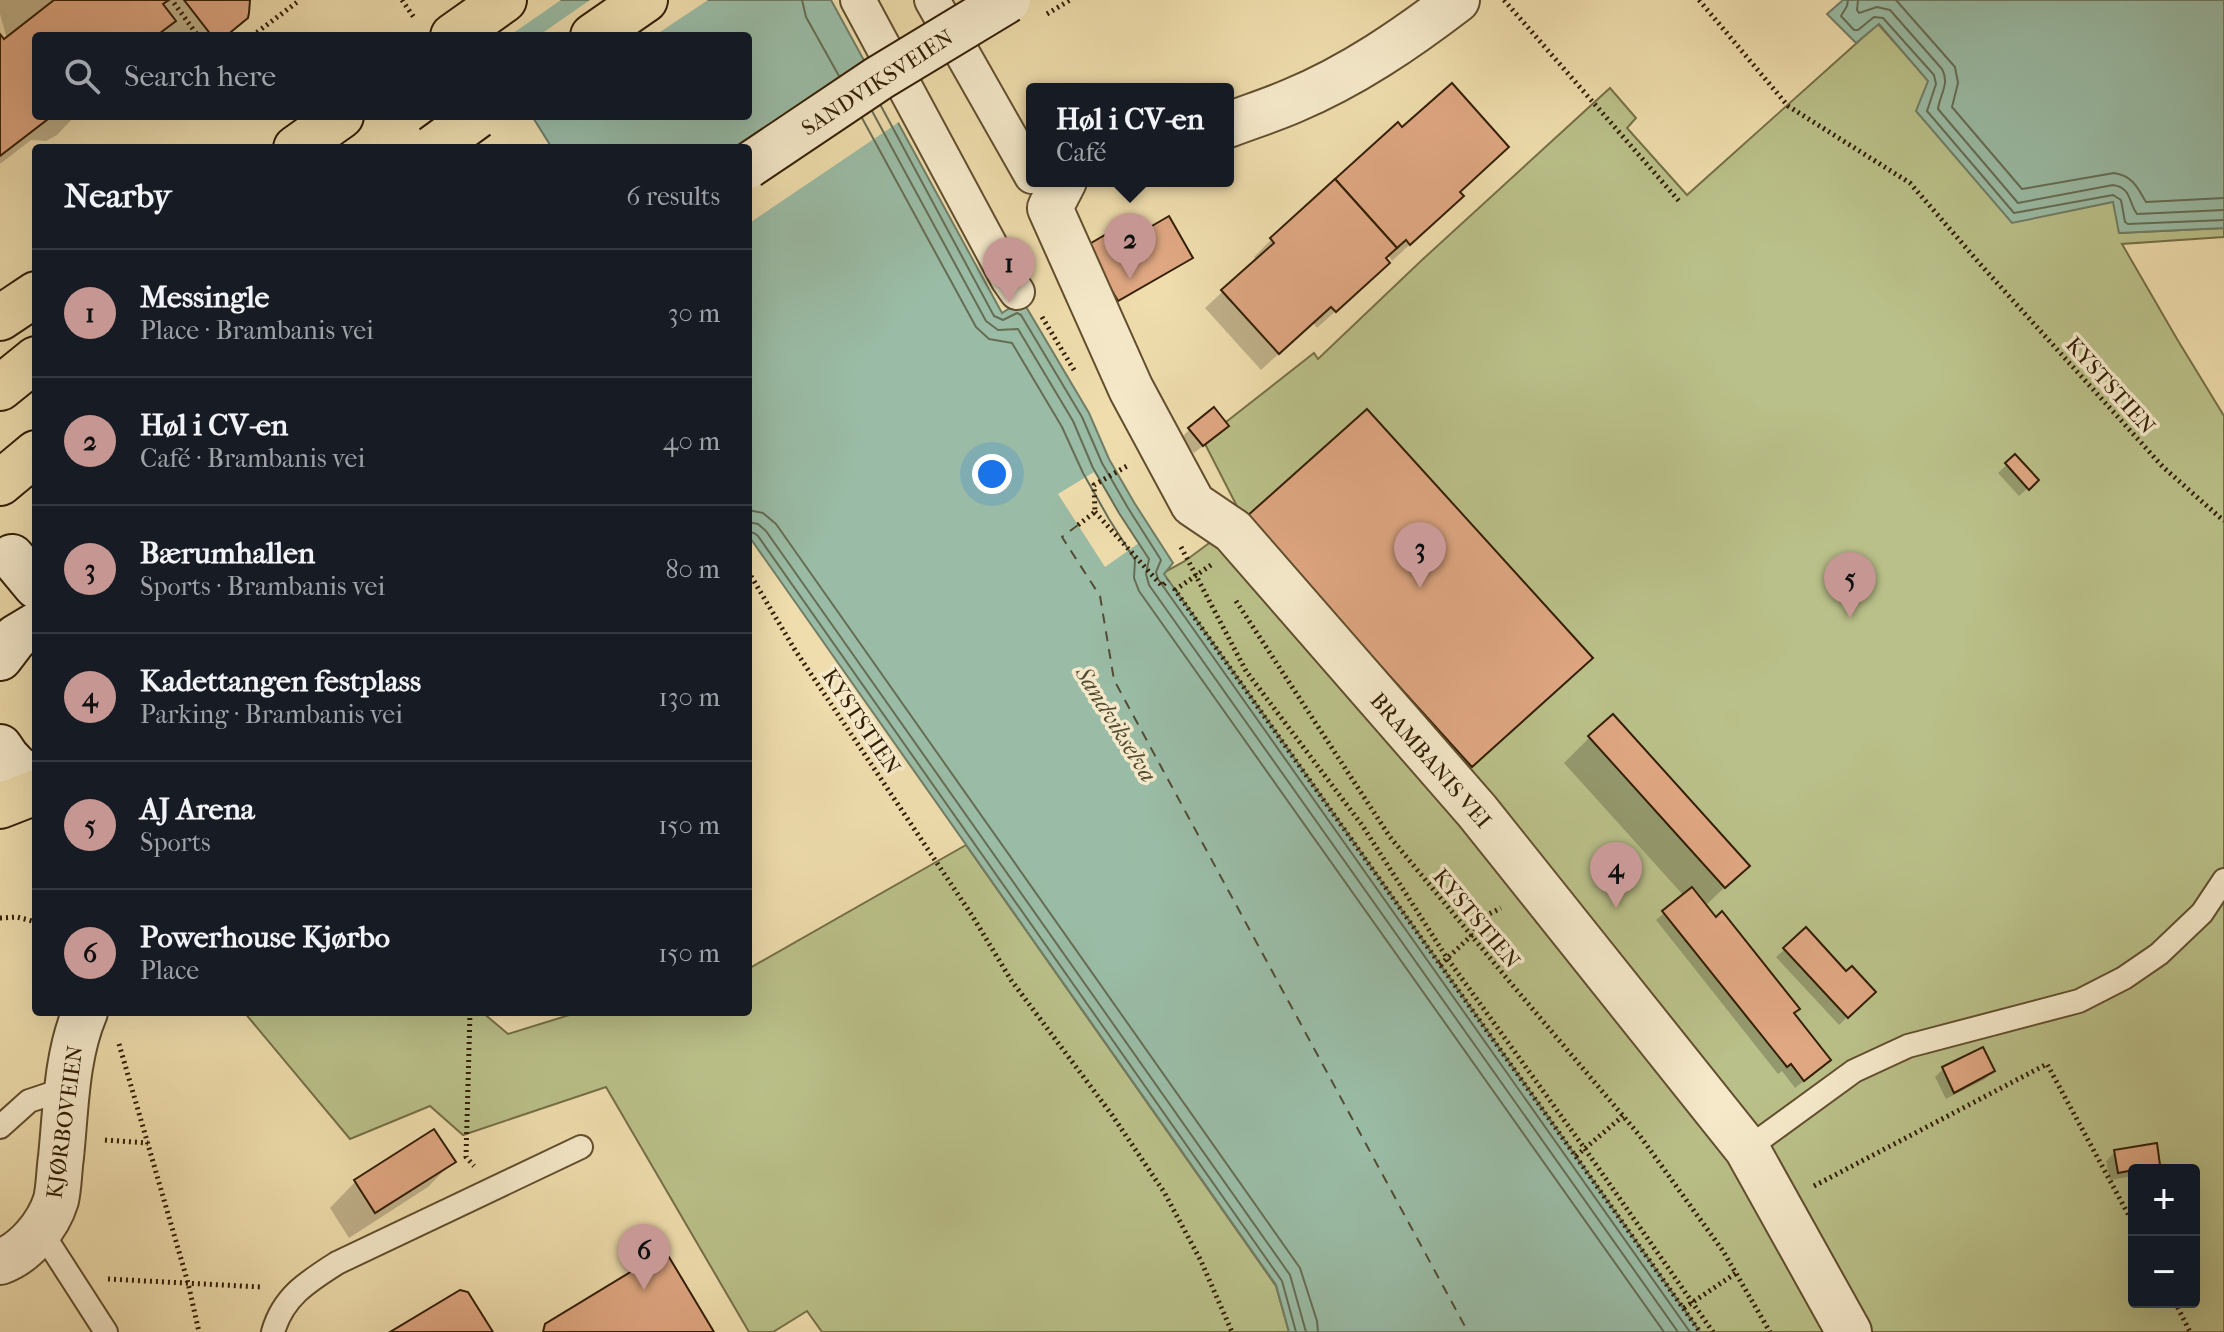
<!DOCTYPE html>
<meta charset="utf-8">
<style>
:root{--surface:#171b24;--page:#242831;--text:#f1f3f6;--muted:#9ea1a6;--line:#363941;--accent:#c59692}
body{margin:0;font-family:"IM FELL French Canon",serif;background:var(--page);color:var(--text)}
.controls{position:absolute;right:24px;bottom:24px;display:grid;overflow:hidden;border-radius:8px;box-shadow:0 8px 32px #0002}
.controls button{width:72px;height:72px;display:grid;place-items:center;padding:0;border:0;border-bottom:2px solid var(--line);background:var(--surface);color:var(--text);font:40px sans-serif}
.you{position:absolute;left:992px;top:474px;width:28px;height:28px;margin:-20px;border:6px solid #fff;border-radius:50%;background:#1a73e8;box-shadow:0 0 0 12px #1a73e833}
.badge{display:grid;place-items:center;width:52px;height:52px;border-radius:50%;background:var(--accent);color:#111;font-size:26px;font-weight:700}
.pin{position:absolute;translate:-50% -66px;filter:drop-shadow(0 2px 4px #0008)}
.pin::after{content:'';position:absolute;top:42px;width:28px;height:24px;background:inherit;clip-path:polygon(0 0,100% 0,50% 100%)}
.popup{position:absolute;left:1026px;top:83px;width:208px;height:104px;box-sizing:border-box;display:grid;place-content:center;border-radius:8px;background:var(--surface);filter:drop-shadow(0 2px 6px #0005);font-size:26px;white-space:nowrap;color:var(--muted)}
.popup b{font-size:30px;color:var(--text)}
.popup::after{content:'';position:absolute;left:50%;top:100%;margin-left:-16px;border:16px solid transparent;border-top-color:var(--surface)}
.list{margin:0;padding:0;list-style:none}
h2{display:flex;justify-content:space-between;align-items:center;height:104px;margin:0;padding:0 32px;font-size:34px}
h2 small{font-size:26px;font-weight:400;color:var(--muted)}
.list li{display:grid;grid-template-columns:52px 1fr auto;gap:24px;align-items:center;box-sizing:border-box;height:128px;padding:0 32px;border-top:2px solid var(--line)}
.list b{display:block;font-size:30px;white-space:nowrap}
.list p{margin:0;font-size:26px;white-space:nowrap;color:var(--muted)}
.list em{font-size:26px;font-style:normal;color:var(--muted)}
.icon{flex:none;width:44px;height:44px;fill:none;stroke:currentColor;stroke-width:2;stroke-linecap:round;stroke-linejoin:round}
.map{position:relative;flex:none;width:2224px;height:1332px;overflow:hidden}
.search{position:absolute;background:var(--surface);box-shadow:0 8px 32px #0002;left:32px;top:32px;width:720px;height:88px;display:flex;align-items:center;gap:20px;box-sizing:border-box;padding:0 28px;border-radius:8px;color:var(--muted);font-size:30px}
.panel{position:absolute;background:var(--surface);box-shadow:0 8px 32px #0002;left:32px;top:144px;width:720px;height:872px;border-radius:8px}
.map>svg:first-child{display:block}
.green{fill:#bac089;stroke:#766f46;stroke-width:2;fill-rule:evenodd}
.water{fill:#9abca6;stroke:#717d65;stroke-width:2}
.pier{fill:#efddad}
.shadow{fill:#0003}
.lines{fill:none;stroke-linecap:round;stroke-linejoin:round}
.shore{stroke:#666d54;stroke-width:2}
.ferry{stroke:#524d34;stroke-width:2;stroke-dasharray:10 8;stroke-linecap:butt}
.building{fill:#dfa782;stroke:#331e03;stroke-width:2}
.service-casing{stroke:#624e2e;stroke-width:26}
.pedestrian-casing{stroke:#624e2e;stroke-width:38}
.minor-casing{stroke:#624e2e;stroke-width:48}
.secondary-casing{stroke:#331e03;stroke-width:48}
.trunk-casing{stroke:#331e03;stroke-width:48}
.motorway-casing{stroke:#331e03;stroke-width:48}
.path{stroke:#331e03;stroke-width:5;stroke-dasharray:2 4;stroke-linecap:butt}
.service{stroke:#f5e9ca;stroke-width:22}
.pedestrian{stroke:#f5e9ca;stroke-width:34}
.minor{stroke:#f5e9ca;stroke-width:44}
.secondary{stroke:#f5e9ca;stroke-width:44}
.trunk{stroke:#efddad;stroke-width:44}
.motorway{stroke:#efddad;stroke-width:44}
.secondary-bridge-casing{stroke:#331e03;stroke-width:48;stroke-linecap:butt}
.motorway-bridge-casing{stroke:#331e03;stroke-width:48;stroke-linecap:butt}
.path-bridge{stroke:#331e03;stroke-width:5;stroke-dasharray:2 4;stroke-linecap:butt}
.secondary-bridge{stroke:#f5e9ca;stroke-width:44}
.motorway-bridge{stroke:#efddad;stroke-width:44}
.labels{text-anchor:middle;stroke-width:7;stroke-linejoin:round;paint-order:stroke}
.street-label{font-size:22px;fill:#331e03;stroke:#f5e9ca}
.water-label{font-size:24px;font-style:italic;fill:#524d34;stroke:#f5e9ca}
</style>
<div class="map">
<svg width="2224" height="1332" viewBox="0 0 2224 1332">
<rect width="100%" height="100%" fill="#efddad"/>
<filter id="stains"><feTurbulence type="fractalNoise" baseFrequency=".0025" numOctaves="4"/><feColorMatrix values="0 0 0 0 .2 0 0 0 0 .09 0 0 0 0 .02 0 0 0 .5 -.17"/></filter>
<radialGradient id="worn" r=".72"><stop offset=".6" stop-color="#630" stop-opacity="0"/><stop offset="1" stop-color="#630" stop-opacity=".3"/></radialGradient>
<!-- green -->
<g class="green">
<path d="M 1878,24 L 1929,81 L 2114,202 L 2120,233 L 2224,228 L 2224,237 L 2122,244 L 2177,339 L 2224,416 L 2224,1332 L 1700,1332 L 1163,573 L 1185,561 L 1243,518 L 1203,440 L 1314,353 L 1318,359 L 1422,260 L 1610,88 L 1636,118 L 1627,128 L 1687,195 ZM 2134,1170 L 2194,1170 L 2194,1302 L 2134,1302 Z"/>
<path d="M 966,845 L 1276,1286 L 1289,1332 L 822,1332 L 807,1311 L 773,1332 L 749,1332 L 606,1087 L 463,1135 L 430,1106 L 350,1139 L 244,1012 L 482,1012 L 508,1034 L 579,1012 L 748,1012 L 748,969 Z"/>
</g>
<!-- water -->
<g class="water">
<path d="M 460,0 L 831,0 L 1002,313 L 1022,300 L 1089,413 L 1109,459 L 1135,504 L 1173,563 L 1164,574 L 1700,1332 L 1289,1332 L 1276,1285 L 748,535 L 748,148 L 552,148 L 532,116 L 748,116 L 748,36 L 482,36 Z"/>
<path d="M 1843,0 L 2224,0 L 2224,228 L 2119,233 L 2113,202 L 2012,223 L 1916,111 L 1928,81 L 1879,24 L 1856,43 L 1827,14 Z"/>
</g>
<!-- pier -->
<g class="pier">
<path d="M 456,0 L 561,0 L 509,36 L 477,36 Z"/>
<path d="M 590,0 L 708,0 L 654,36 L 538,36 Z"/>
<path d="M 869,58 L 902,120 L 748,224 L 748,148 L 735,148 Z"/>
<path d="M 1094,472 L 1139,543 L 1105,567 L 1058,494 Z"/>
</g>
<!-- shadow -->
<g class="shadow">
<path d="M 0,0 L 248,0 L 246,17 L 227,36 L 36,36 L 36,116 L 75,116 L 57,135 L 46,141 L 31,140 L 0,164 L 0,38 L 3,42 L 7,39 L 0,14 Z"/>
<path d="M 1397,125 L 1458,192 L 1444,213 L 1392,261 L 1388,255 L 1370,280 L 1317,328 L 1313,323 L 1261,370 L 1205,308 L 1257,260 L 1254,257 L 1271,240 Z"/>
<path d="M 1134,228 L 1191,257 L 1182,265 L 1109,308 L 1079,256 Z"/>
<path d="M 1190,429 L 1218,434 L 1194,453 L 1181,438 Z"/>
<path d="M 2015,457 L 2037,480 L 2019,496 L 1998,473 Z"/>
<path d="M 1239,527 L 1582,666 L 1463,774 Z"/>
<path d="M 1590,737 L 1747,866 L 1705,906 L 1792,1014 L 1820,1068 L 1795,1088 L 1782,1071 L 1778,1074 L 1656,920 L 1684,896 L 1564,763 Z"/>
<path d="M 1806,930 L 1865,1000 L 1839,1025 L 1776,957 Z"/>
<path d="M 1943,1069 L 1993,1071 L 1985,1079 L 1946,1099 L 1935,1077 Z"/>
<path d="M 2115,1152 L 2158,1165 L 2153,1170 L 2134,1170 L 2134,1176 L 2110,1180 L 2106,1161 Z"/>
<path d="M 453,1161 L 428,1187 L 349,1238 L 330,1208 L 355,1182 Z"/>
</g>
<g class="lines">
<!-- shore -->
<g class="shore">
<path d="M 802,0 L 806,17 L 839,76"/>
<path d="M 1848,0 L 1847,6 L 1841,16 L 1854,30 L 1858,30 L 1874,17 L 1883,18 L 1934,75 L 1936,84 L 1927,111 L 2014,213 L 2113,195 L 2121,200 L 2125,222 L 2128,224 L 2224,220"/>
<path d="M 1858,0 L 1857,10 L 1859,13 L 1877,7 L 1890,10 L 1942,69 C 1950,84 1940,94 1938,109 L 2018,203 L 2113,185 C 2132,188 2128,202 2137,214 L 2224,210"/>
<path d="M 1896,0 L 1955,67 L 1958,83 L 1952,107 L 2022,189 L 2114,173 C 2133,176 2137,187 2146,202 L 2224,198"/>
<path d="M 881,106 L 994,316 L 1003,320 L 1017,313 L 1021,315 L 1082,417 L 1102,463 L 1128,508 L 1161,560 L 1156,572 L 1158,579 L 1690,1332"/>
<path d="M 872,111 L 986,321 L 998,330 L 1018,329 L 1073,421 L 1093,468 L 1119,513 L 1149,559 L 1146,574 L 1149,585 L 1678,1332"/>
<path d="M 862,118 L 976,327 L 989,339 L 1012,343 L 1062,427 L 1083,473 L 1109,519 L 1135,560 L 1134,578 L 1139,591 L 1664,1332"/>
<path d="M 748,510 L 763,513 L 776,524 L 1300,1268 L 1317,1321 L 1318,1332"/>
<path d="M 748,522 L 758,524 L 766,531 L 1290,1275 L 1306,1332"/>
<path d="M 748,532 L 754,533 L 758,536 L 1282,1281 L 1296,1332"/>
</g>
<!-- ferry -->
<path class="ferry" d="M 1078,525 L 1062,537 L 1100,596 L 1114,680 L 1468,1332"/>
</g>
<!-- building -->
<g class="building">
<path d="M 54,0 L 169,0 L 163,4 L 176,21 L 156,36 L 36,36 L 36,116 L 52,116 L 0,156 L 0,34 L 4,39 Z"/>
<path d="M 184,0 L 250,0 L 249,13 L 248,18 L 226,36 L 212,36 Z"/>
<path d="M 1452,83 L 1509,147 L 1460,192 L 1464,196 L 1410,245 L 1406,240 L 1397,248 L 1335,179 L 1398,122 L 1402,127 Z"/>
<path d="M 1335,179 L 1397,248 L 1386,258 L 1390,263 L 1336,312 L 1331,307 L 1279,354 L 1221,290 L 1274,243 L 1270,238 Z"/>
<path d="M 1169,216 L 1193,258 L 1118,301 L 1086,246 L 1132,219 L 1135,226 L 1141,223 L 1145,230 Z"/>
<path d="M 1214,407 L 1229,426 L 1203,446 L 1188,428 Z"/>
<path d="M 1367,409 L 1593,658 L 1472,767 L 1246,517 Z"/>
<path d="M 2015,454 L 2039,480 L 2029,490 L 2005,463 Z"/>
<path d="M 1613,714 L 1750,866 L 1725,888 L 1588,736 Z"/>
<path d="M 1692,887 L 1716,917 L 1722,911 L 1800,1009 L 1794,1013 L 1831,1060 L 1804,1081 L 1791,1064 L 1787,1067 L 1662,911 Z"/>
<path d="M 1806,927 L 1846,971 L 1852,966 L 1876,992 L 1848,1018 L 1783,948 Z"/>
<path d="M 1983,1047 L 1995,1071 L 1954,1093 L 1942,1067 Z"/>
<path d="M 434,1129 L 456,1162 L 375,1213 L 354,1180 Z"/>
<path d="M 2157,1143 L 2160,1165 L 2118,1173 L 2114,1150 Z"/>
<path d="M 660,1254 L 669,1257 L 714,1332 L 543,1332 L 545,1324 Z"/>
<path d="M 460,1290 L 468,1292 L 493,1332 L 390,1332 Z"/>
</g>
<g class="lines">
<defs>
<g id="service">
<path d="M 0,1127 L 29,1101 L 68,1088"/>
<path d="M 1747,1149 L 1854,1071 L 1908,1046 L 2079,1001 L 2124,978 L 2159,954 L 2202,913 L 2224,880"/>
<path d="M 41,1231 L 106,1332"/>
<path d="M 273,1332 C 283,1297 307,1282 337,1263 L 581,1147"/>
</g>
<g id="pedestrian">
<path d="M 858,0 L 1008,279 L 1017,292"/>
<path d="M 932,0 L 1032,176"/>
</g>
<g id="minor">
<path d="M 1228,125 C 1249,117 1271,110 1292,101 C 1352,76 1406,39 1457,0"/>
<path d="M 1064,181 L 1050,208 L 1131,389 L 1193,504 L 1233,531 L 1477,811 L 1747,1149 L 1849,1332"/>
<path d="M 0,1262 C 25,1253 48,1226 56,1200 C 59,1187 59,1171 61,1157 C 66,1109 66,1057 85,1012"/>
</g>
<g id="secondary">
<path d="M 12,557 L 36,586"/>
<path d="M 0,658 L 16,637 L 36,625"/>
<path d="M 0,747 C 8,761 21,773 36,780"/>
</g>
<path id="trunk" d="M 0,806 L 36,792"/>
<g id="motorway">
<path d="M 453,36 L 504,0"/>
<path d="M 593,36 L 645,0"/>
<path d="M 296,148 L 341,116"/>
<path d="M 0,318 L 36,294"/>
<path d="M 0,388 L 36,359"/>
<path d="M 0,483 L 36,453"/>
</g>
</defs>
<!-- service casing -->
<use href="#service" class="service-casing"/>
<!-- pedestrian casing -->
<use href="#pedestrian" class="pedestrian-casing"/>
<!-- minor casing -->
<use href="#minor" class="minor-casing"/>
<!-- secondary casing -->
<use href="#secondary" class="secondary-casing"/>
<!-- trunk casing -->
<use href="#trunk" class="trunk-casing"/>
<!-- motorway casing -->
<use href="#motorway" class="motorway-casing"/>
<!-- path -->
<g class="path">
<path d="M 402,0 L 415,19"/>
<path d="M 1504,0 L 1679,201"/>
<path d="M 1699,0 L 1788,106 L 1910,183 L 1981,265 L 2163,467 L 2224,521"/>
<path d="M 174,3 L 198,36"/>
<path d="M 252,36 L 300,0"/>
<path d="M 1042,317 L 1074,370"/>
<path d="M 1095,512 L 1162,586 L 1168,580"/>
<path d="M 1078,525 L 1095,512 L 1094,485 L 1127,466"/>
<path d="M 1181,547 L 1246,671 L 1362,825 L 1447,958 L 1585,1149 L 1713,1332"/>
<path d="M 1211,565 L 1175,590 L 1700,1332"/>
<path d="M 748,571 L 795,650 L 973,917 L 1011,980 L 1112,1115 L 1164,1192 L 1201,1261 L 1232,1332"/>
<path d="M 1236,601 L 1390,837 L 1509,981 L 1640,1136 L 1723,1251 L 1770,1332"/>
<path d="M 0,918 L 17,917 L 36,922"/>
<path d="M 1440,965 L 1471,936 L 1487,915 L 1501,908"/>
<path d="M 470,1012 L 466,1157 L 474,1166"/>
<path d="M 119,1044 L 188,1283 L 199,1332"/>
<path d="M 105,1140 L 148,1143"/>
<path d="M 1576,1156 L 1623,1116"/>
<path d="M 1814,1186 L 2047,1064 L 2134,1225"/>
<path d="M 108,1279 L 261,1287"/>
<path d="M 2175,1302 L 2190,1332"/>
<path d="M 1684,1308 L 1736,1273"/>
</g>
<!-- service -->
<use href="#service" class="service"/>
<!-- pedestrian -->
<use href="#pedestrian" class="pedestrian"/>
<!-- minor -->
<use href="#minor" class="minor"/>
<!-- secondary -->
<use href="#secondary" class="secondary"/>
<!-- trunk -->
<use href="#trunk" class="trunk"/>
<!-- motorway -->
<use href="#motorway" class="motorway"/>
<defs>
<path id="secondary-bridge" d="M 748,166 L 879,78 L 1008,0"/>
<path id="motorway-bridge" d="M 433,148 L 477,116"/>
</defs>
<!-- secondary-bridge casing -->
<use href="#secondary-bridge" class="secondary-bridge-casing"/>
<!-- motorway-bridge casing -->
<use href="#motorway-bridge" class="motorway-bridge-casing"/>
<!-- path-bridge -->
<path class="path-bridge" d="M 1047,14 L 1070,0"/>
<!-- secondary-bridge -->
<use href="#secondary-bridge" class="secondary-bridge"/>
<!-- motorway-bridge -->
<use href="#motorway-bridge" class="motorway-bridge"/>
</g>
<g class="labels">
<!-- street labels -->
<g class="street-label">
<text transform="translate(877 82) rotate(-33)" y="8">SANDVIKSVEIEN</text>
<text transform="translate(2111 385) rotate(48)" y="8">KYSTSTIEN</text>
<text transform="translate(862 721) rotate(56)" y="8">KYSTSTIEN</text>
<text transform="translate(1431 760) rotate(49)" y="8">BRAMBANIS VEI</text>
<text transform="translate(1477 918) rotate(50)" y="8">KYSTSTIEN</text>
<text transform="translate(64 1122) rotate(-82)" y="8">KJØRBOVEIEN</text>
</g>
<!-- water labels -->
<g class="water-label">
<text transform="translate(1116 724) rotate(58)" y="8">Sandvikselva</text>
</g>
</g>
<rect width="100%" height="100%" filter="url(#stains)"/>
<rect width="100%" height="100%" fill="url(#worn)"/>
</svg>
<div class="controls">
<button>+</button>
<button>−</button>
</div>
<div class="you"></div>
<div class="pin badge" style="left:1009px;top:303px">1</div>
<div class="pin badge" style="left:1130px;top:279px">2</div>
<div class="popup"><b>Høl i CV-en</b>Café</div>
<div class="pin badge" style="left:1420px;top:588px">3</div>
<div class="pin badge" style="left:1616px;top:908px">4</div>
<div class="pin badge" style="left:1850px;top:618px">5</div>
<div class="pin badge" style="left:644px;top:1290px">6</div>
<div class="search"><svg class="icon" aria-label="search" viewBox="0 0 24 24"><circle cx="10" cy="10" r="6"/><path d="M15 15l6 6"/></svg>Search here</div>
<section class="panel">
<h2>Nearby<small>6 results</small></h2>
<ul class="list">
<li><span class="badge">1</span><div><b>Messingle</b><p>Place · Brambanis vei</p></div><em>30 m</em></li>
<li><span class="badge">2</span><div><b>Høl i CV-en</b><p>Café · Brambanis vei</p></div><em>40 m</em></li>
<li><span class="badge">3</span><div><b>Bærumhallen</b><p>Sports · Brambanis vei</p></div><em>80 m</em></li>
<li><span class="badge">4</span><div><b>Kadettangen festplass</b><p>Parking · Brambanis vei</p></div><em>130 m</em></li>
<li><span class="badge">5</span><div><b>AJ Arena</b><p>Sports</p></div><em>150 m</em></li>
<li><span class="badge">6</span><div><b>Powerhouse Kjørbo</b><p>Place</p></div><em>150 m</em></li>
</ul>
</section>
</div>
